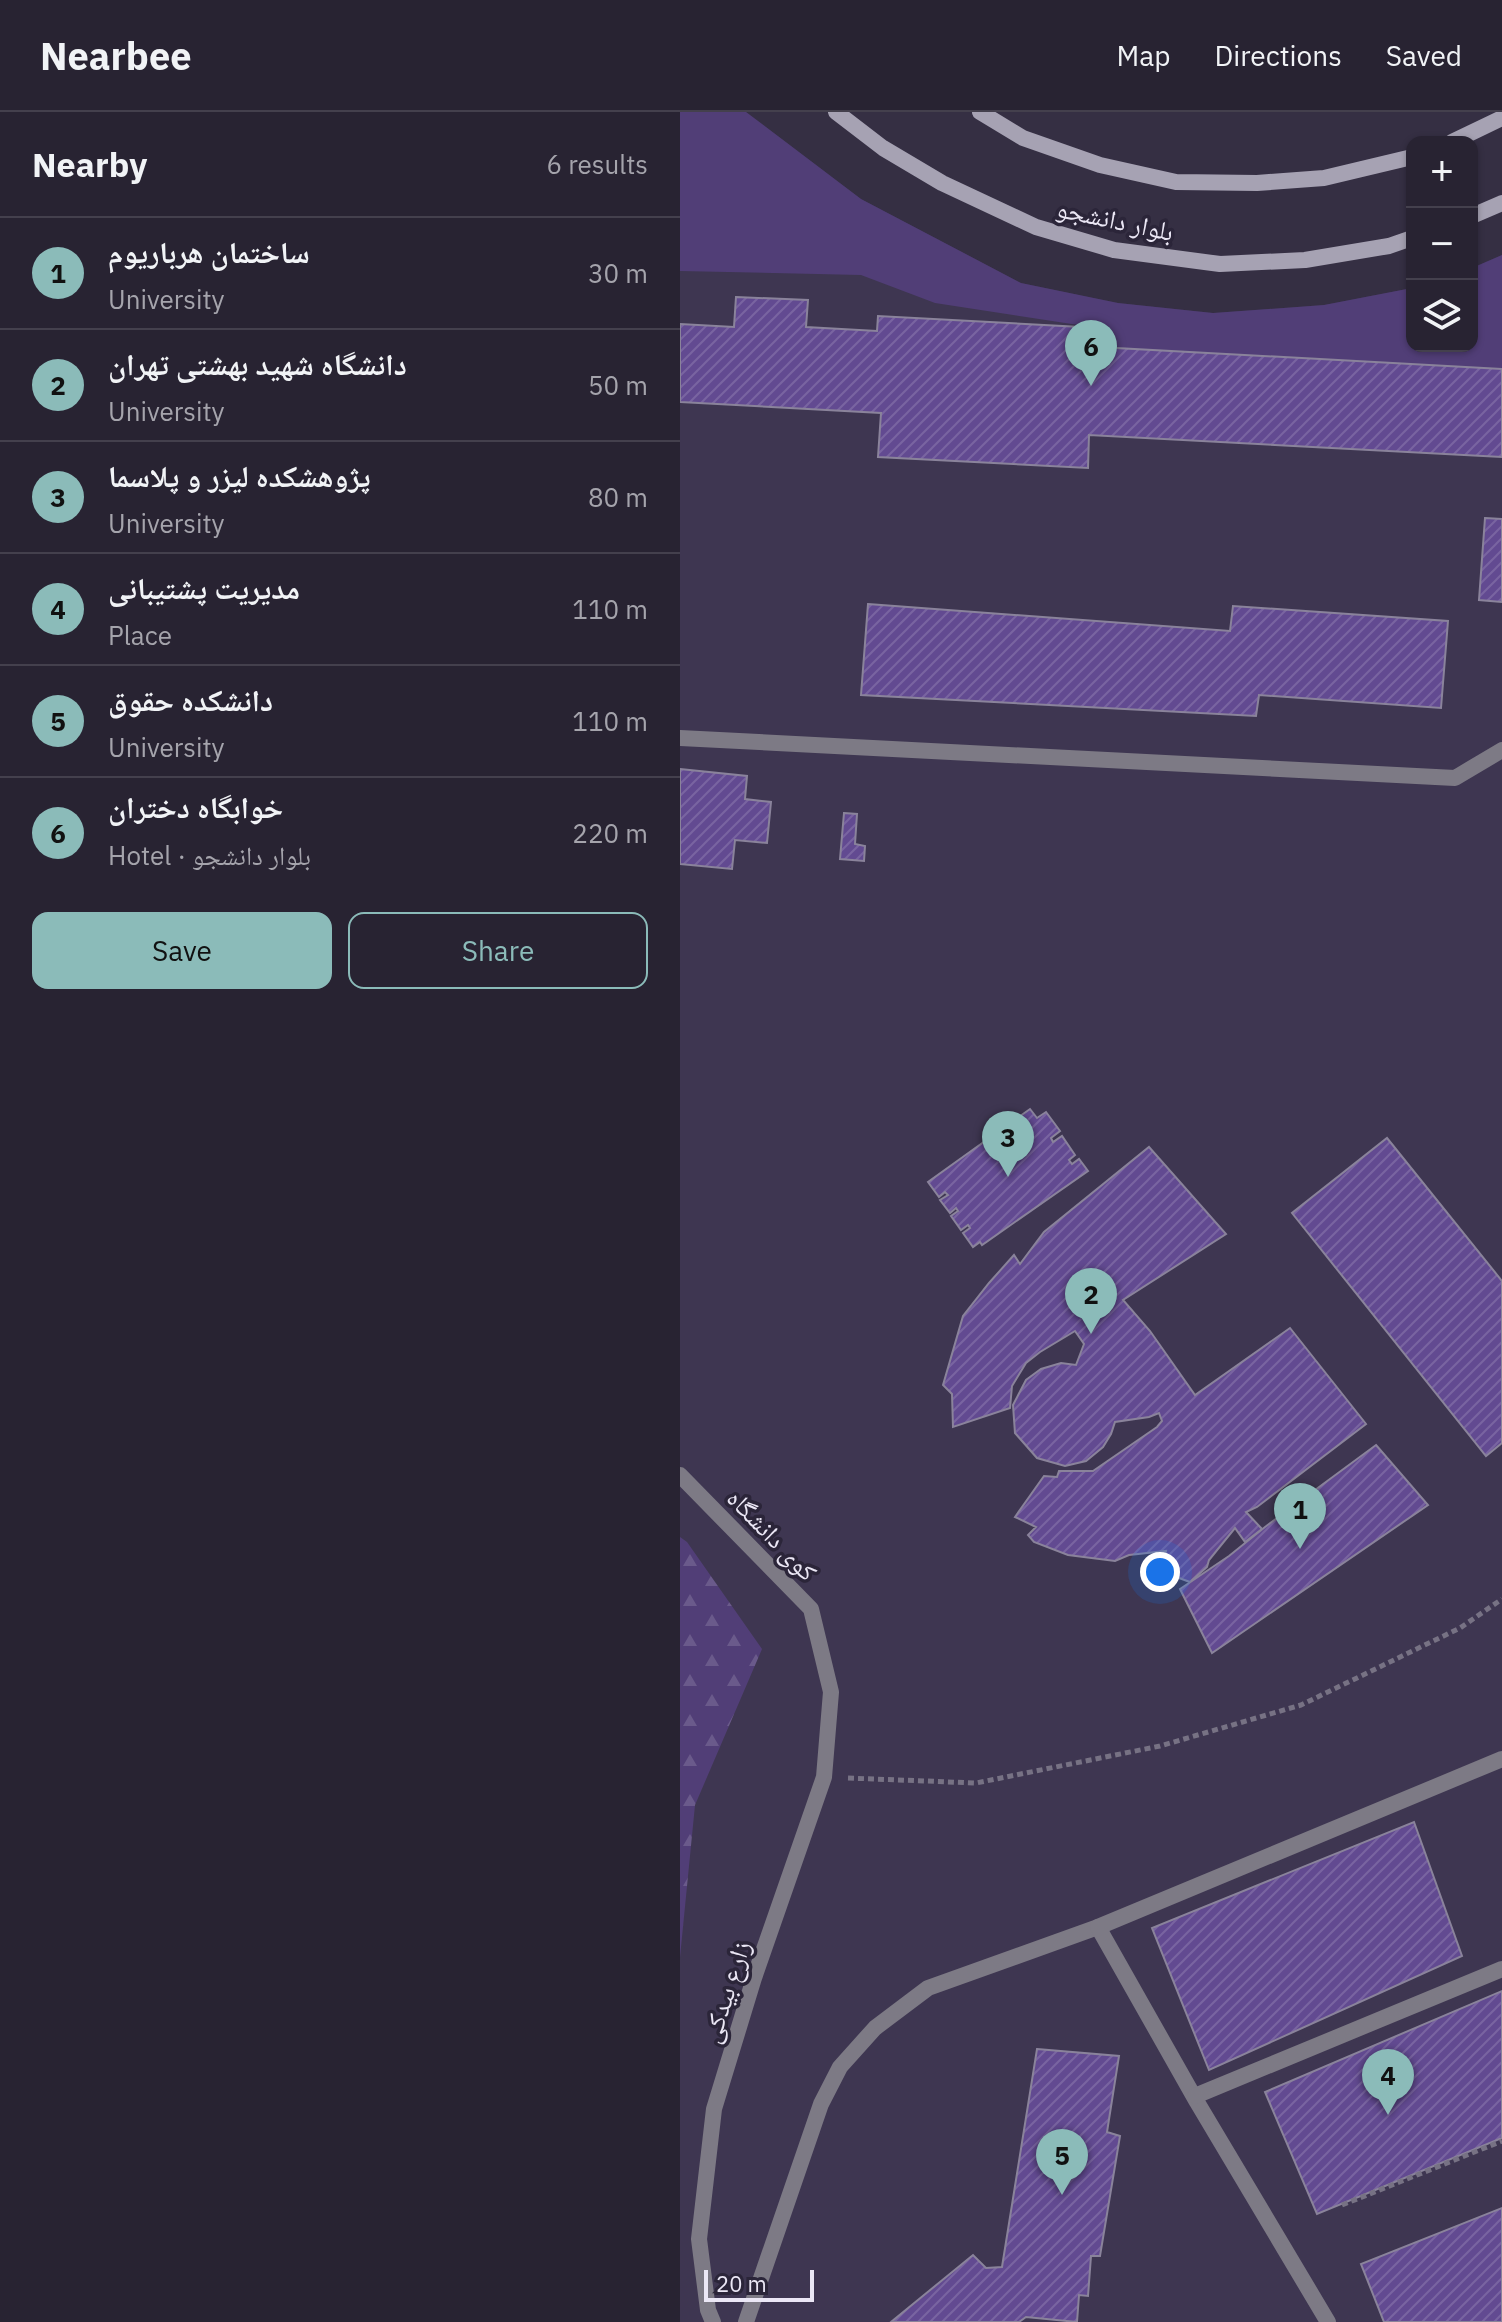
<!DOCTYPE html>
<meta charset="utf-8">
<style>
:root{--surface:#282332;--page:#342f3e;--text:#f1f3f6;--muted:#a5a4ac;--line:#44404d;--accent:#8bbbb9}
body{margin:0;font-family:"IBM Plex Sans","Noto Naskh Arabic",sans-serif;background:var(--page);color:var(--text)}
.controls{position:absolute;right:24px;top:24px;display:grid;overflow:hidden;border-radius:16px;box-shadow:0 2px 6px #0004}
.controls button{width:72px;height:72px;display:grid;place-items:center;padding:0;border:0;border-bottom:2px solid var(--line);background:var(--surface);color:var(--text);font:40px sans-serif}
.scale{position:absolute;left:24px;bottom:20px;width:110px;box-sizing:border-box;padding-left:8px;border:4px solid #ebe7f5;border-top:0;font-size:22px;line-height:28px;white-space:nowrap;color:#ebe7f5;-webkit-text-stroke:6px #2b2539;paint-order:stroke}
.you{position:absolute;left:480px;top:1460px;width:28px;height:28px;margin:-20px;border:6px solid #fff;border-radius:50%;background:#1a73e8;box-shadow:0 0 0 12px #1a73e833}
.badge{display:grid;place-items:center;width:52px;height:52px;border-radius:50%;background:var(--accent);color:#111;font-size:26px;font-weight:700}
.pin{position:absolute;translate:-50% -66px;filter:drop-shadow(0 2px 4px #0008)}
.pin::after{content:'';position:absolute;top:42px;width:28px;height:24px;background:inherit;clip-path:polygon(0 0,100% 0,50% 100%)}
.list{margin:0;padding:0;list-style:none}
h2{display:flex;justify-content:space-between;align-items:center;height:104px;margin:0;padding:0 32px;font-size:34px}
h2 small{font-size:26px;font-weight:400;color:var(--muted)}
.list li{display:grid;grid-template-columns:52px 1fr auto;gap:24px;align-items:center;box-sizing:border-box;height:112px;padding:0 32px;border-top:2px solid var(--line)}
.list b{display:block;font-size:30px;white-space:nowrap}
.list p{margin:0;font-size:26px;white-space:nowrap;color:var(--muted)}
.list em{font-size:26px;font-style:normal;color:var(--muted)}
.actions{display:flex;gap:16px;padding:24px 32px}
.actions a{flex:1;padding:18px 0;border:2px solid var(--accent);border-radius:16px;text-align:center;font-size:28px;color:var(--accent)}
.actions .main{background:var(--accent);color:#111}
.icon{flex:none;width:44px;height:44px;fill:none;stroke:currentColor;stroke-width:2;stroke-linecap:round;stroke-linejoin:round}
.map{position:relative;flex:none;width:822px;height:2210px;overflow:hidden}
header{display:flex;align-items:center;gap:48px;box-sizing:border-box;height:112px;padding:0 40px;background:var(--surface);border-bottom:2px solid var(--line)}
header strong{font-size:38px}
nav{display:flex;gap:44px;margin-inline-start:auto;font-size:28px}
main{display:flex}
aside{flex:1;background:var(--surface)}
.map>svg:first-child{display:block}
.built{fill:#3e3651}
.green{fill:#513e77}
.forest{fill:url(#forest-firs)}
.building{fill:url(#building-hatch);stroke:#8a839b;stroke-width:2}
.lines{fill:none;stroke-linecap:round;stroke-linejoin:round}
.path{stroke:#777284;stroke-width:5;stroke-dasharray:6 4;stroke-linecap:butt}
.lane{stroke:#7d7a85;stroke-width:16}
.street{stroke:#7d7a85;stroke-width:16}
.secondary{stroke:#a6a2b3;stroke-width:16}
.labels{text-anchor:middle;stroke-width:7;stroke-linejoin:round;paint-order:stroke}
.street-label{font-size:26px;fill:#ebe7f5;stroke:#2b2539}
</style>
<header>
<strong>Nearbee</strong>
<nav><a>Map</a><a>Directions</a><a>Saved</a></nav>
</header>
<main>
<aside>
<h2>Nearby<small>6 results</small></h2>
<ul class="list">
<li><span class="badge">1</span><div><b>ساختمان هرباریوم</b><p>University</p></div><em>30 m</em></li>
<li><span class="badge">2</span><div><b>دانشگاه شهید بهشتی تهران</b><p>University</p></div><em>50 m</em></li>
<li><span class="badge">3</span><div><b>پژوهشکده لیزر و پلاسما</b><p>University</p></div><em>80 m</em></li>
<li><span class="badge">4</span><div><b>مدیریت پشتیبانی</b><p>Place</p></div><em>110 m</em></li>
<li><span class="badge">5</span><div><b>دانشکده حقوق</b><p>University</p></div><em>110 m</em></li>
<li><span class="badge">6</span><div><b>خوابگاه دختران</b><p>Hotel · بلوار دانشجو</p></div><em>220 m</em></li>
</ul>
<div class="actions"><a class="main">Save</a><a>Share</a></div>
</aside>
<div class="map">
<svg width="822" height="2210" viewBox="0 0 822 2210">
<defs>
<pattern id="forest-firs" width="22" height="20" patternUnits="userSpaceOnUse" patternTransform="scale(2)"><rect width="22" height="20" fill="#513e77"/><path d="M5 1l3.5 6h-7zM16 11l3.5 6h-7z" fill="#6a5a8b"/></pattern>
<pattern id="building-hatch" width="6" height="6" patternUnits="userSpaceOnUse" patternTransform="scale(2)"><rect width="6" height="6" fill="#624a91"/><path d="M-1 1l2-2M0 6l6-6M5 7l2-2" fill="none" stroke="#7964a1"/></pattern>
</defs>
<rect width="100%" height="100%" fill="#352f43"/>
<!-- built -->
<path class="built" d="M 0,0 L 66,0 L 181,87 L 341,171 L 438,191 L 533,201 L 644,193 L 732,176 L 732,234 L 792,234 L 792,156 L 822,143 L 822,2210 L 0,2210 Z"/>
<!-- green -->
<path class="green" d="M 0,0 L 66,0 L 181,87 L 341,171 L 438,191 L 533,201 L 644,193 L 732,176 L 732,234 L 792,234 L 792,156 L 822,143 L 822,257 L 418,235 L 418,216 L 255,191 L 181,163 L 0,159 Z"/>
<!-- forest -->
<path class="forest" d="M 0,1425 L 7,1430 L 82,1537 L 15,1693 L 0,1845 Z"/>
<!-- building -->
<g class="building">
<path d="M 56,185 L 128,188 L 126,215 L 197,219 L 198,204 L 419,216 L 418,235 L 822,257 L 822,345 L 409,323 L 408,356 L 198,345 L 201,301 L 0,290 L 0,212 L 54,215 Z"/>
<path d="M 805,406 L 822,407 L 822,490 L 799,488 Z"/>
<path d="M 188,492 L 550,519 L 553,494 L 768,509 L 761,596 L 579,583 L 576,604 L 181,583 Z"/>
<path d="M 0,657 L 67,664 L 65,687 L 91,690 L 87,731 L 55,728 L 52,757 L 0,752 Z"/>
<path d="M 164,701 L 177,702 L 175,732 L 185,734 L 184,749 L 160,747 Z"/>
<path d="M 350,997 L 357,1006 L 366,1000 L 380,1019 L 371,1026 L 373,1030 L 382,1024 L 395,1043 L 389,1048 L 392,1052 L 399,1047 L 408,1059 L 302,1133 L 300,1130 L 293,1135 L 283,1121 L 290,1116 L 288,1113 L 281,1118 L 271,1104 L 278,1099 L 276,1096 L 270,1101 L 260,1088 L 268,1083 L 265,1080 L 259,1085 L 248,1070 Z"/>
<path d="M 707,1026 L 822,1169 L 822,1331 L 806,1344 L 612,1101 Z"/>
<path d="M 469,1035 L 546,1122 L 443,1188 L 470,1219 L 515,1283 L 610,1216 L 686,1312 L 577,1395 L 566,1400 L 582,1417 L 565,1430 L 555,1416 L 529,1448 L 527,1455 L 510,1470 L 488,1462 L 484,1450 L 486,1439 L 449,1443 L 435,1449 L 388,1443 L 354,1430 L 348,1423 L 356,1415 L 335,1405 L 364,1364 L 377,1365 L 379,1359 L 413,1359 L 477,1315 L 482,1309 L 479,1301 L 469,1305 L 435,1310 L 431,1322 L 423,1335 L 406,1349 L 385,1354 L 357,1346 L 335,1321 L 333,1293 L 346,1268 L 361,1257 L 381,1251 L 396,1253 L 404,1232 L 395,1219 L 360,1240 L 346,1251 L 332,1274 L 330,1296 L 273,1315 L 272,1282 L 263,1273 L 283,1204 L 309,1171 L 334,1143 L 340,1152 L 364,1120 Z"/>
<path d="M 696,1333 L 748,1393 L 532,1541 L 500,1477 L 549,1444 L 585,1415 Z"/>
<path d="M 734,1710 L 782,1844 L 529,1958 L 472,1816 Z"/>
<path d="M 822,1879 L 822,2026 L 637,2102 L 585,1980 Z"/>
<path d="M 357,1937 L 439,1944 L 427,2020 L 440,2024 L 420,2144 L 411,2144 L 408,2184 L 399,2183 L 397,2210 L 346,2205 L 339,2210 L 211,2210 L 293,2143 L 306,2156 L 322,2155 Z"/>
<path d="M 822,2096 L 822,2210 L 704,2210 L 681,2152 Z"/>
</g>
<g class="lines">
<!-- path -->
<g class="path">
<path d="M 168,1666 L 296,1671 L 480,1634 L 621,1593 L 780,1516 L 822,1487"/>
<path d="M 662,2093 L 822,2029"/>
</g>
<!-- lane -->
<g class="lane">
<path d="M 0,626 L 775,666 L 822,638"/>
<path d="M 0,1363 L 131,1497 L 151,1580 L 144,1665 L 74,1866 L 34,1997 L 19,2127 L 28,2198 L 33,2210"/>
<path d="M 66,2210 L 141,1992 L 160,1955 L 195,1916 L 248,1876 L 418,1815"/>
<path d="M 648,2210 L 517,1990 L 418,1815 L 822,1647"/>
</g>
<!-- street -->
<path class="street" d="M 515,1984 L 822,1857"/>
<!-- secondary -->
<g class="secondary">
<path d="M 156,0 L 203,36 L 262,71 L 356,115 L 434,138 L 540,152 L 625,148 L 709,134 L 732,126"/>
<path d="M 300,0 L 343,26 L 420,53 L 496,70 L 577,71 L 644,66 L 732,45"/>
<path d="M 772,30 L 822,6"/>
<path d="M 792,104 L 822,91"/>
</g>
</g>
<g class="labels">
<!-- street labels -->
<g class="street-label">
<text transform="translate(435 108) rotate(12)" y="9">بلوار دانشجو</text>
<text transform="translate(92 1423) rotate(46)" y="9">کوی دانشگاه</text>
<text transform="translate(46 1880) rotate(-72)" y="9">زارع بیدکی</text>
</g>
</g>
</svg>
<div class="controls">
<button>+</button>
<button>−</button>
<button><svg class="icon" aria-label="layers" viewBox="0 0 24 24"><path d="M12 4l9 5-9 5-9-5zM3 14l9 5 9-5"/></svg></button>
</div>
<div class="scale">20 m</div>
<div class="you"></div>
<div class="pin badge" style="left:620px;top:1437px">1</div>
<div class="pin badge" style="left:411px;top:1222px">2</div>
<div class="pin badge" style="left:328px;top:1065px">3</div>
<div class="pin badge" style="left:708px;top:2003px">4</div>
<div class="pin badge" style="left:382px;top:2083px">5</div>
<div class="pin badge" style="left:411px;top:274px">6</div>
</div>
</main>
